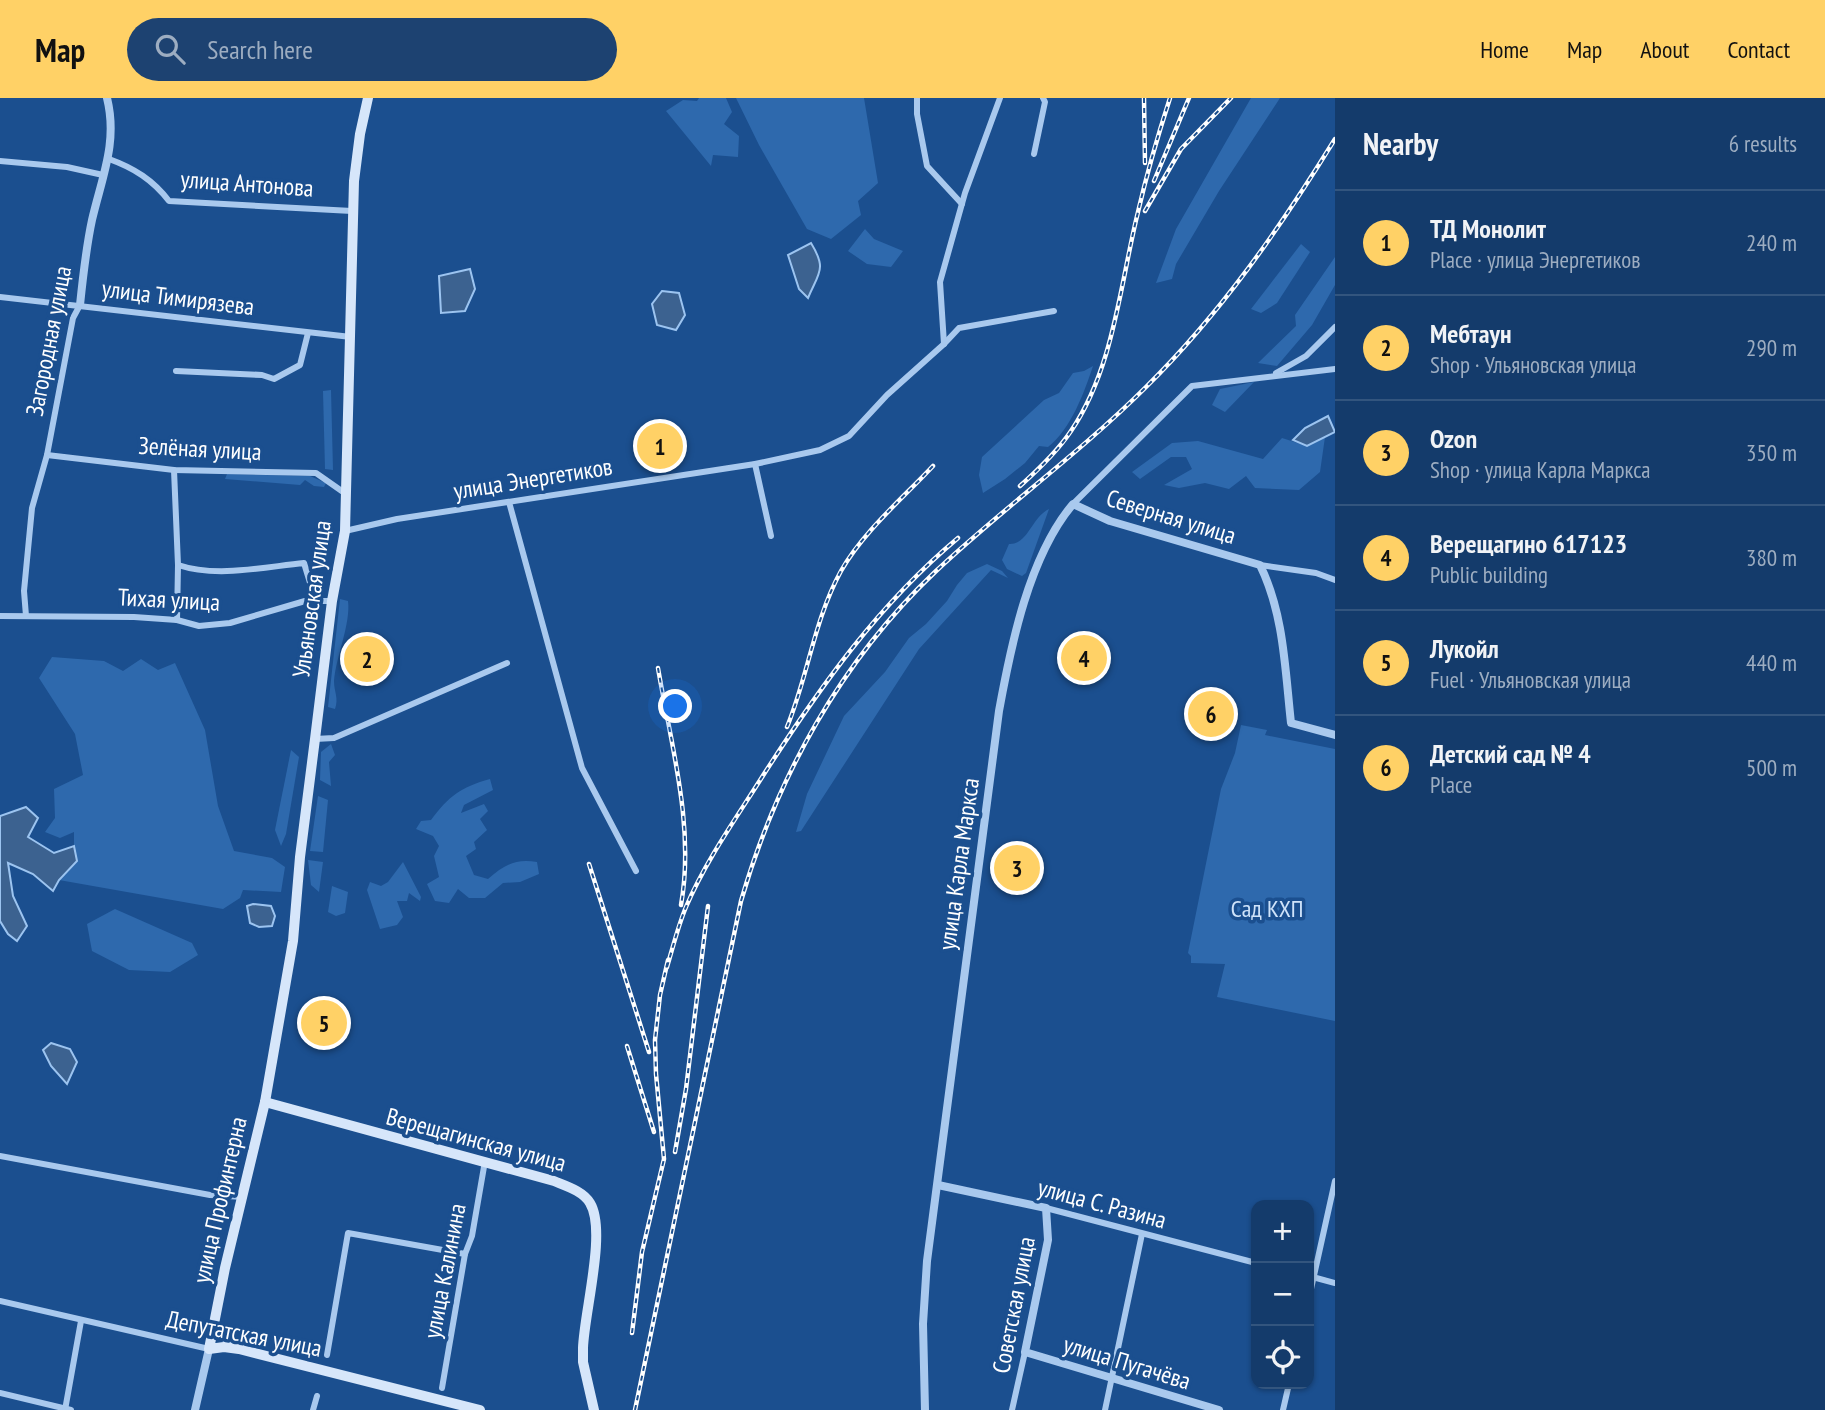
<!DOCTYPE html>
<meta charset="utf-8">
<style>
:root{--surface:#143b6b;--page:#1d4271;--text:#f1f3f6;--muted:#9dadc1;--line:#33557e;--accent:#ffd166}
body{margin:0;font-family:"PT Sans Narrow",sans-serif;background:var(--page);color:var(--text)}
.controls{position:absolute;right:21px;bottom:21px;display:grid;overflow:hidden;border-radius:14px;box-shadow:0 2px 5px #0004}
.controls button{width:63px;height:63px;display:grid;place-items:center;padding:0;border:0;border-bottom:2px solid var(--line);background:var(--surface);color:var(--text);font:35px sans-serif}
.you{position:absolute;left:676px;top:609px;width:24px;height:24px;margin:-18px;border:5px solid #fff;border-radius:50%;background:#1a73e8;box-shadow:0 0 0 10px #1a73e833}
.badge{display:grid;place-items:center;width:46px;height:46px;border-radius:50%;background:var(--accent);color:#111;font-size:23px;font-weight:700}
.pin{position:absolute;translate:-50% -50%;border:4px solid #fff;box-shadow:0 2px 7px #0006}
.list{margin:0;padding:0;list-style:none}
h2{display:flex;justify-content:space-between;align-items:center;height:91px;margin:0;padding:0 28px;font-size:30px}
h2 small{font-size:23px;font-weight:400;color:var(--muted)}
.list li{display:grid;grid-template-columns:46px 1fr auto;gap:21px;align-items:center;box-sizing:border-box;height:105px;padding:0 28px;border-top:2px solid var(--line)}
.list b{display:block;font-size:26px;white-space:nowrap}
.list p{margin:0;font-size:23px;white-space:nowrap;color:var(--muted)}
.list em{font-size:23px;font-style:normal;color:var(--muted)}
.icon{flex:none;width:38px;height:38px;fill:none;stroke:currentColor;stroke-width:2;stroke-linecap:round;stroke-linejoin:round}
.map{position:relative;flex:none;width:1335px;height:1312px;overflow:hidden}
header{display:flex;align-items:center;gap:42px;box-sizing:border-box;height:98px;padding:0 35px;background:var(--accent);color:#111}
header strong{font-size:33px}
nav{display:flex;gap:38px;margin-inline-start:auto;font-size:24px}
.search{width:490px;height:63px;background:var(--page);display:flex;align-items:center;gap:18px;box-sizing:border-box;padding:0 24px;border-radius:38px;color:var(--muted);font-size:26px}
main{display:flex}
aside{flex:1;background:var(--surface)}
.map>svg:first-child{display:block}
.green{fill:#2e69ad}
.water{fill:#3c6290;stroke:#9cc4f0;stroke-width:2}
.lines{fill:none;stroke-linecap:round;stroke-linejoin:round}
.minor{stroke:#a9c9ee;stroke-width:6}
.tertiary{stroke:#a9c9ee;stroke-width:8}
.secondary{stroke:#d6e6fa;stroke-width:10}
.rail-casing{stroke:#fff;stroke-width:4.5}
.rail{stroke:#1b4f8f;stroke-width:2;stroke-dasharray:5;stroke-linecap:butt}
.labels{text-anchor:middle;stroke-width:7;stroke-linejoin:round;paint-order:stroke}
.street-label{font-size:24px;fill:#fff;stroke:#1b4f8f}
.park-label{font-size:24px;fill:#cfe3fa;stroke:#1b4f8f}
</style>
<header>
<strong>Map</strong>
<div class="search"><svg class="icon" aria-label="search" viewBox="0 0 24 24"><circle cx="10" cy="10" r="6"/><path d="M15 15l6 6"/></svg>Search here</div>
<nav><a>Home</a><a>Map</a><a>About</a><a>Contact</a></nav>
</header>
<main>
<div class="map">
<svg width="1335" height="1312" viewBox="0 0 1335 1312">
<rect width="100%" height="100%" fill="#1b4f8f"/>
<!-- green -->
<g class="green">
<path d="M 699,0 L 726,0 L 732,14 L 724,26 L 739,38 L 738,59 L 713,57 L 711,68 L 666,13 L 683,2 L 697,3 Z"/>
<path d="M 736,0 L 864,0 L 878,85 L 858,103 L 861,117 L 831,141 L 807,131 L 759,47 Z"/>
<path d="M 1251,0 L 1280,0 L 1219,93 L 1176,166 L 1172,181 L 1156,185 L 1176,131 Z"/>
<path d="M 865,131 L 874,141 L 903,153 L 891,169 L 867,166 L 848,153 Z"/>
<path d="M 1301,146 L 1310,154 L 1277,205 L 1261,215 L 1251,211 Z"/>
<path d="M 1335,159 L 1335,187 L 1312,227 L 1277,268 L 1258,265 L 1296,228 L 1295,217 Z"/>
<path d="M 1093,268 C 1084,295 1071,331 1048,349 L 1039,348 L 1025,365 L 1005,381 L 983,395 L 979,377 L 982,359 L 1044,302 L 1059,295 L 1073,275 L 1084,273 Z"/>
<path d="M 1254,284 L 1225,314 L 1212,307 L 1220,291 Z"/>
<path d="M 331,292 L 333,372 L 325,371 L 323,293 Z"/>
<path d="M 1325,339 L 1320,374 L 1299,392 L 1255,390 L 1246,378 L 1229,391 L 1205,385 L 1179,390 L 1164,387 L 1192,371 L 1186,359 L 1171,359 L 1140,381 L 1132,374 L 1172,345 L 1198,343 L 1263,361 L 1282,340 L 1307,348 Z"/>
<path d="M 227,376 L 310,378 L 326,385 L 324,389 L 314,388 L 305,382 L 300,387 L 225,381 Z"/>
<path d="M 1049,411 L 1026,475 L 1022,478 L 1007,471 L 1002,462 L 1009,446 C 1028,447 1031,420 1049,411 Z"/>
<path d="M 987,466 L 1002,473 L 1008,480 L 991,472 L 919,551 L 801,733 L 796,734 L 807,696 L 844,618 L 885,574 L 909,540 L 926,526 L 947,503 L 957,487 L 967,475 Z"/>
<path d="M 340,501 L 348,503 C 351,525 336,559 334,583 C 334,594 339,600 335,611 L 328,609 Z"/>
<path d="M 307,506 L 318,507 L 308,575 L 302,569 Z"/>
<path d="M 52,559 L 104,563 L 123,573 L 141,561 L 158,572 L 175,565 L 205,632 L 218,708 L 234,753 L 272,760 L 285,769 L 281,794 L 243,792 L 240,800 L 223,811 L 59,782 L 77,763 L 74,748 L 74,734 L 60,740 L 45,734 L 55,720 L 54,691 L 83,677 L 75,636 L 39,580 Z"/>
<path d="M 1241,627 L 1267,632 L 1265,637 L 1335,651 L 1335,923 L 1217,899 L 1225,866 L 1191,865 L 1191,858 L 1188,855 L 1221,691 L 1235,655 Z"/>
<path d="M 331,646 L 335,657 L 329,664 L 331,688 L 320,682 L 321,654 Z"/>
<path d="M 291,652 L 299,659 L 286,736 L 281,748 L 275,732 Z"/>
<path d="M 490,681 L 493,692 L 464,707 L 461,715 L 484,706 L 488,713 L 480,721 L 487,732 L 474,744 L 476,751 L 466,758 L 474,777 L 488,781 C 504,767 516,760 537,764 L 539,776 L 520,784 L 503,785 L 485,800 L 469,800 L 458,791 L 449,805 L 435,803 L 427,786 L 439,779 L 434,758 L 439,748 L 433,738 L 416,731 L 421,723 L 431,722 C 449,698 461,689 490,681 Z"/>
<path d="M 318,698 L 328,702 L 323,754 L 310,753 Z"/>
<path d="M 308,762 L 323,764 L 319,794 L 311,787 Z"/>
<path d="M 403,764 L 421,799 L 420,803 L 409,795 L 407,803 L 397,803 L 403,819 L 397,827 L 380,831 L 367,792 L 370,784 L 381,788 L 388,784 Z"/>
<path d="M 332,788 L 348,794 L 345,815 L 336,818 L 328,814 Z"/>
<path d="M 115,811 L 192,845 L 198,857 L 170,874 L 129,872 L 92,853 L 87,826 Z"/>
</g>
<!-- water -->
<g class="water">
<path d="M 811,145 C 827,171 819,174 808,200 L 799,191 L 788,157 Z"/>
<path d="M 470,171 L 475,191 L 465,213 L 441,215 L 439,178 Z"/>
<path d="M 662,193 L 679,195 L 685,217 L 676,232 L 657,227 L 652,206 Z"/>
<path d="M 1328,318 L 1335,334 L 1307,348 L 1293,342 L 1305,330 Z"/>
<path d="M 26,709 L 38,720 L 28,739 L 54,755 L 74,748 L 77,763 L 59,782 L 53,793 L 33,776 L 8,765 L 13,798 L 27,828 L 17,843 L 8,836 L 0,823 L 0,718 Z"/>
<path d="M 253,806 L 271,808 L 275,818 L 272,828 L 259,829 L 250,825 L 247,808 Z"/>
<path d="M 51,945 L 70,951 L 77,964 L 67,986 L 51,968 L 43,952 Z"/>
</g>
<g class="lines">
<!-- minor -->
<g class="minor">
<path d="M 917,0 L 917,16 L 927,68 L 962,106"/>
<path d="M 1034,56 L 1045,4 L 1043,0"/>
<path d="M 109,61 C 134,70 153,82 169,103 L 352,113"/>
<path d="M 0,63 L 67,69 L 103,77"/>
<path d="M 0,199 L 351,239"/>
<path d="M 944,246 L 940,184 L 965,95 L 1000,0"/>
<path d="M 176,273 L 262,277 L 274,281 L 300,267 L 308,235"/>
<path d="M 1276,275 L 1306,258 L 1335,229"/>
<path d="M 47,357 L 174,372 L 316,375 L 346,396"/>
<path d="M 755,366 L 771,438"/>
<path d="M 174,372 L 178,467 L 177,522"/>
<path d="M 509,404 L 582,670 L 636,773"/>
<path d="M 1073,406 L 1192,288 L 1335,271"/>
<path d="M 345,433 L 397,421 L 755,366 L 820,352 L 849,338 L 887,297 L 944,246 L 959,230 L 1054,213"/>
<path d="M 178,467 C 217,480 264,469 304,465 L 315,501"/>
<path d="M 1260,467 L 1316,475 L 1335,482"/>
<path d="M 0,518 L 134,519 L 177,522 L 199,528 L 230,525 L 305,503 L 332,503"/>
<path d="M 26,518 L 24,493 L 32,410 L 47,357 L 73,220 L 80,207"/>
<path d="M 315,641 L 334,640 L 507,565"/>
<path d="M 0,1058 L 210,1097 L 243,1099"/>
<path d="M 1046,1110 L 1256,1165"/>
<path d="M 1309,1178 L 1335,1185"/>
<path d="M 1309,1200 L 1335,1083"/>
<path d="M 0,1203 L 209,1251"/>
<path d="M 215,1225 L 223,1240 L 234,1249"/>
<path d="M 327,1257 L 348,1135 L 465,1156"/>
<path d="M 442,1290 L 465,1156 L 472,1138 L 485,1063"/>
<path d="M 0,1295 L 71,1312"/>
<path d="M 65,1312 L 81,1223"/>
<path d="M 313,1312 L 317,1298"/>
<path d="M 1012,1312 L 1025,1254"/>
<path d="M 1105,1312 L 1142,1136"/>
<path d="M 1283,1312 L 1289,1286"/>
</g>
<!-- tertiary -->
<g class="tertiary">
<path d="M 80,207 C 83,178 86,150 92,122 C 102,79 118,44 107,0"/>
<path d="M 938,1087 L 1046,1110 L 1048,1142 L 1025,1254 L 1219,1312"/>
<path d="M 195,1312 L 209,1251"/>
<path d="M 925,1312 L 923,1226 L 927,1163 L 999,613 C 1011,547 1029,458 1073,406 L 1110,423 L 1260,467 C 1284,516 1285,571 1291,625 L 1335,637"/>
</g>
<!-- secondary -->
<g class="secondary">
<path d="M 368,0 L 360,36 L 354,83 L 345,433 L 332,503 L 315,641 L 300,759 L 293,843 L 265,1004 L 225,1170 L 209,1251 L 224,1249 L 239,1251 L 480,1312"/>
<path d="M 265,1004 L 554,1083 C 566,1088 583,1093 590,1105 C 607,1133 584,1215 583,1250 L 583,1264 L 594,1312"/>
</g>
<defs>
<g id="rail">
<path d="M 1144,0 L 1145,65"/>
<path d="M 1154,83 L 1189,0"/>
<path d="M 1145,113 L 1181,51 L 1231,0"/>
<path d="M 1020,388 C 1039,371 1057,354 1071,333 C 1114,270 1120,186 1138,114 C 1147,75 1158,37 1170,0"/>
<path d="M 658,570 C 671,647 695,729 681,807"/>
<path d="M 787,629 C 808,578 814,522 841,473 C 863,434 903,400 933,368"/>
<path d="M 589,766 L 649,954"/>
<path d="M 667,869 C 673,849 678,828 686,809 C 706,762 737,719 764,676 C 820,589 878,507 958,440"/>
<path d="M 627,948 L 654,1034"/>
<path d="M 675,1054 L 686,991 L 708,808"/>
<path d="M 632,1235 L 642,1154 L 664,1061 L 656,976 L 655,942 L 660,897 L 668,862"/>
<path d="M 635,1312 L 741,803 C 777,679 841,563 935,474 C 1003,410 1080,355 1146,289 C 1221,215 1280,130 1335,41"/>
</g>
</defs>
<!-- rail casing -->
<use href="#rail" class="rail-casing"/>
<!-- rail -->
<use href="#rail" class="rail"/>
</g>
<g class="labels">
<!-- street labels -->
<g class="street-label">
<text transform="translate(247 86) rotate(4)" y="8">улица Антонова</text>
<text transform="translate(178 200) rotate(7)" y="8">улица Тимирязева</text>
<text transform="translate(49 243) rotate(-79)" y="8">Загородная улица</text>
<text transform="translate(200 351) rotate(3)" y="8">Зелёная улица</text>
<text transform="translate(533 381) rotate(-9)" y="8">улица Энергетиков</text>
<text transform="translate(1171 419) rotate(17)" y="8">Северная улица</text>
<text transform="translate(312 501) rotate(-82)" y="8">Ульяновская улица</text>
<text transform="translate(169 502) rotate(3)" y="8">Тихая улица</text>
<text transform="translate(959 766) rotate(-82)" y="8">улица Карла Маркса</text>
<text transform="translate(476 1042) rotate(15)" y="8">Верещагинская улица</text>
<text transform="translate(220 1102) rotate(-77)" y="8">улица Профинтерна</text>
<text transform="translate(1102 1106) rotate(15)" y="8">улица С. Разина</text>
<text transform="translate(445 1173) rotate(-79)" y="8">улица Калинина</text>
<text transform="translate(1014 1207) rotate(-79)" y="8">Советская улица</text>
<text transform="translate(244 1236) rotate(11)" y="8">Депутатская улица</text>
<text transform="translate(1127 1265) rotate(17)" y="8">улица Пугачёва</text>
</g>
<!-- park labels -->
<g class="park-label">
<text x="1267" y="819">Сад КХП</text>
</g>
</g>
</svg>
<div class="controls">
<button>+</button>
<button>−</button>
<button><svg class="icon" aria-label="locate" viewBox="0 0 24 24"><circle cx="12" cy="12" r="6"/><path d="M12 2v4M12 18v4M2 12h4M18 12h4"/></svg></button>
</div>
<div class="you"></div>
<div class="pin badge" style="left:660px;top:348px">1</div>
<div class="pin badge" style="left:367px;top:561px">2</div>
<div class="pin badge" style="left:1017px;top:770px">3</div>
<div class="pin badge" style="left:1084px;top:560px">4</div>
<div class="pin badge" style="left:324px;top:925px">5</div>
<div class="pin badge" style="left:1211px;top:616px">6</div>
</div>
<aside>
<h2>Nearby<small>6 results</small></h2>
<ul class="list">
<li><span class="badge">1</span><div><b>ТД Монолит</b><p>Place · улица Энергетиков</p></div><em>240 m</em></li>
<li><span class="badge">2</span><div><b>Мебтаун</b><p>Shop · Ульяновская улица</p></div><em>290 m</em></li>
<li><span class="badge">3</span><div><b>Ozon</b><p>Shop · улица Карла Маркса</p></div><em>350 m</em></li>
<li><span class="badge">4</span><div><b>Верещагино 617123</b><p>Public building</p></div><em>380 m</em></li>
<li><span class="badge">5</span><div><b>Лукойл</b><p>Fuel · Ульяновская улица</p></div><em>440 m</em></li>
<li><span class="badge">6</span><div><b>Детский сад № 4</b><p>Place</p></div><em>500 m</em></li>
</ul>
</aside>
</main>
